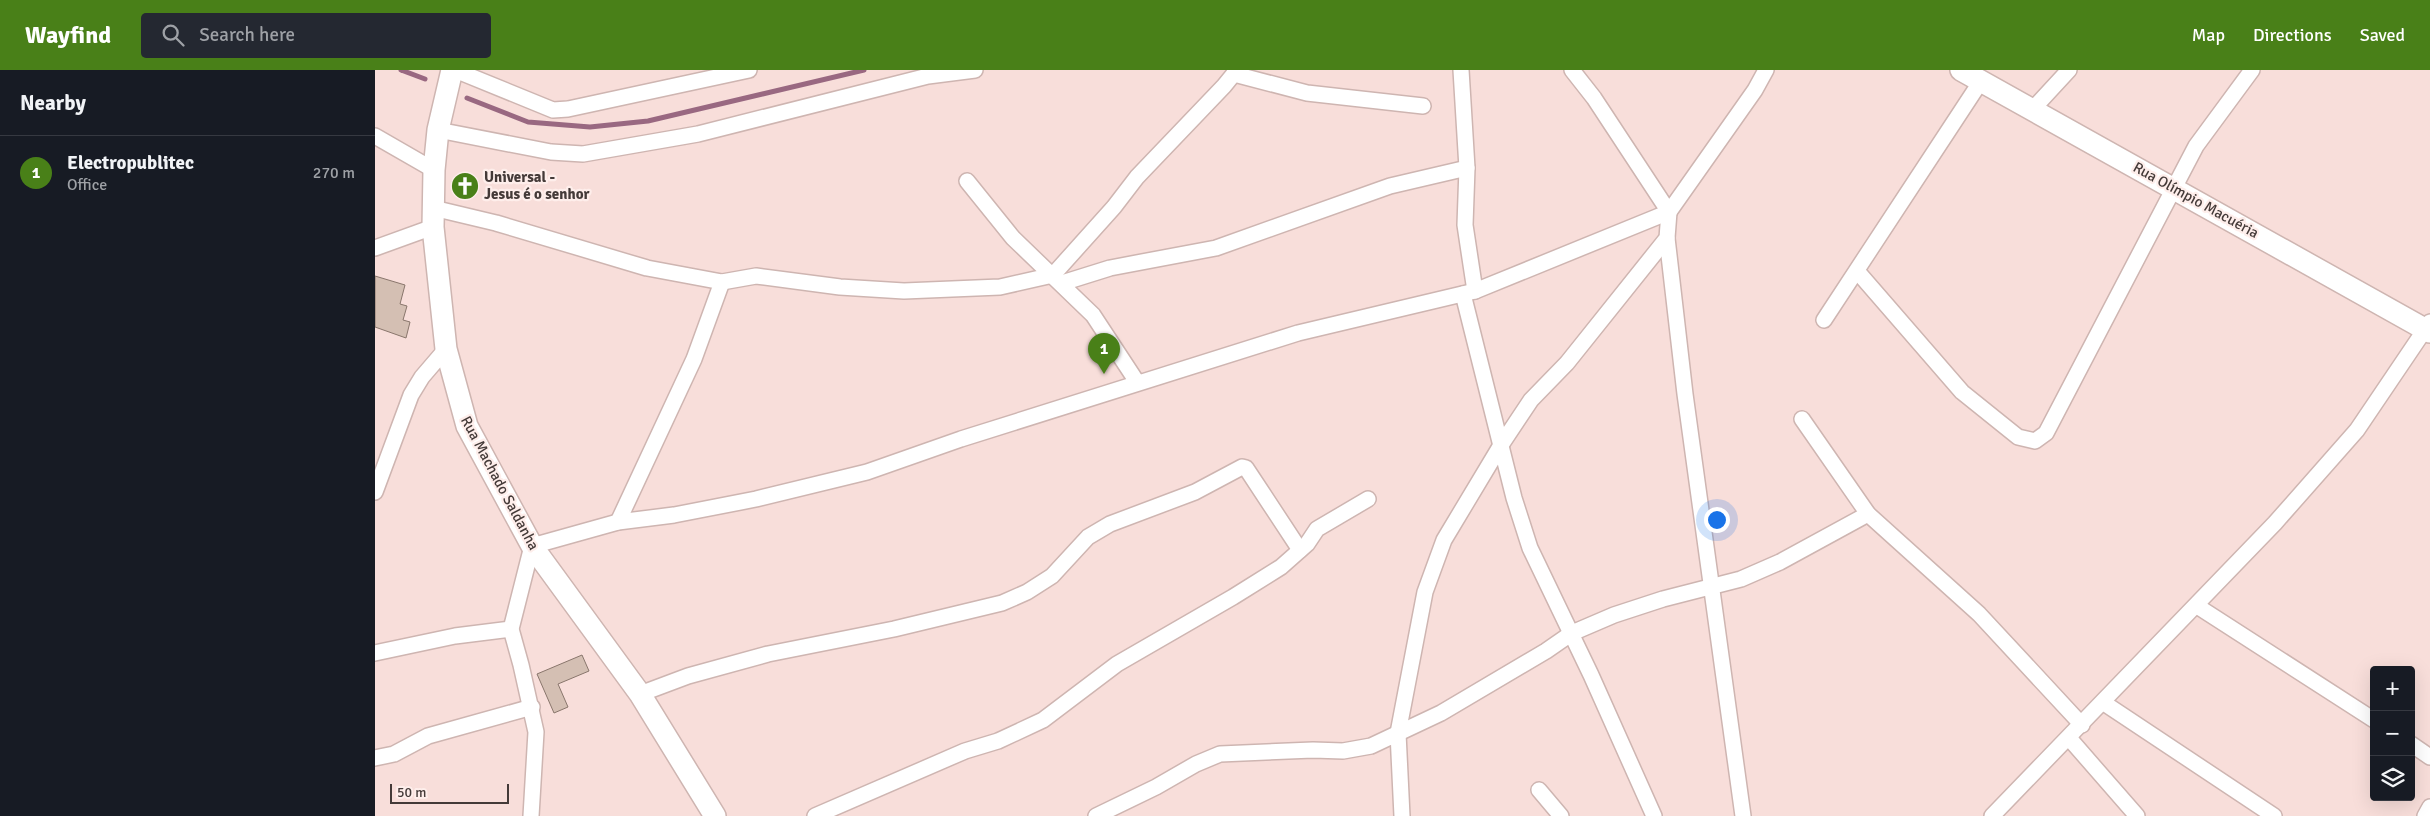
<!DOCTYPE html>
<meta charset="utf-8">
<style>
:root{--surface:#171b24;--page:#242831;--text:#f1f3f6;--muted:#9ea1a6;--line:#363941;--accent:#498018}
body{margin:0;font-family:Signika,sans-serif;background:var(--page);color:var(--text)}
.controls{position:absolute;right:15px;bottom:15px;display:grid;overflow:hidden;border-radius:5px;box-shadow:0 5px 20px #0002}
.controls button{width:45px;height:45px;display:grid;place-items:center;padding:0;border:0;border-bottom:1px solid var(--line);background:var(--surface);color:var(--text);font:25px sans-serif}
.scale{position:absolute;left:15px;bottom:12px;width:119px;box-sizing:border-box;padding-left:5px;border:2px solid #443a38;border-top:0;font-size:14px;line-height:18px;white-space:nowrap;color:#443a38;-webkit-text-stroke:4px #feeeeb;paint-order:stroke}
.you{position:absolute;left:1341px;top:449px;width:18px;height:18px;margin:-12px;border:4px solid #fff;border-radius:50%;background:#1a73e8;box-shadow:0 0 0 8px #1a73e833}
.badge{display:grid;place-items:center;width:32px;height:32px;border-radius:50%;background:var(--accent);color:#fff;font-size:16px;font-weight:700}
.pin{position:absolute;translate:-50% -41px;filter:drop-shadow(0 1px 2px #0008)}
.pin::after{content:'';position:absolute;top:26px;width:18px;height:15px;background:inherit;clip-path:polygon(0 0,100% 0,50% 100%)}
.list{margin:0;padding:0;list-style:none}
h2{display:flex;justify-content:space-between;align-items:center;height:65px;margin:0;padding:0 20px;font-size:21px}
h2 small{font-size:16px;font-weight:400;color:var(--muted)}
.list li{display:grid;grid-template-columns:32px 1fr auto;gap:15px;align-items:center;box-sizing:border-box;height:75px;padding:0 20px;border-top:1px solid var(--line)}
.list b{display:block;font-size:19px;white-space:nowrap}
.list p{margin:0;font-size:16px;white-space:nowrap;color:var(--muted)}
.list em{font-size:16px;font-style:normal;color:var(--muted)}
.icon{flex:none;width:28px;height:28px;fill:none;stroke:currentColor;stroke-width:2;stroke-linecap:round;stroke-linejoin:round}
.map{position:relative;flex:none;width:2055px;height:746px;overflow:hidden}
header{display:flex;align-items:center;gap:30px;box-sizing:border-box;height:70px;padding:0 25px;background:var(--accent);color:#fff}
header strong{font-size:24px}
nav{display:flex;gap:28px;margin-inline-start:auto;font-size:18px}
.search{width:350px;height:45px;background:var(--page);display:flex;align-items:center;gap:12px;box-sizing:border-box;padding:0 18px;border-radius:5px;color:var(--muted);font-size:19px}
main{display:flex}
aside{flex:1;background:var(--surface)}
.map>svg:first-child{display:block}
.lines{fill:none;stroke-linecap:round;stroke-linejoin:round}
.stream{stroke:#996881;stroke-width:5}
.building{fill:#d4bfb3;stroke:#89766c}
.street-casing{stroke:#ceb5b1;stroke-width:18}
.secondary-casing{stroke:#ceb5b1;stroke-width:24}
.street{stroke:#fff;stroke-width:15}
.secondary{stroke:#fff;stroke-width:21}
.labels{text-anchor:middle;stroke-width:4.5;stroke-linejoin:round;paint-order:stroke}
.poi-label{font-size:15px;font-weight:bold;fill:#443a38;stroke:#feeeeb;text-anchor:start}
.street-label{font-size:15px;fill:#443a38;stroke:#feeeeb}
</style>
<header>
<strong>Wayfind</strong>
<div class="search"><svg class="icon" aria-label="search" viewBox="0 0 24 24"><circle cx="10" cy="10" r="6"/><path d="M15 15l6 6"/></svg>Search here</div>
<nav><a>Map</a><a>Directions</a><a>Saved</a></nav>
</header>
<main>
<aside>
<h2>Nearby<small></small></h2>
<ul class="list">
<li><span class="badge">1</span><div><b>Electropublitec</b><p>Office</p></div><em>270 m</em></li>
</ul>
</aside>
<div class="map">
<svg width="2055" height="746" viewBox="0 0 2055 746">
<rect width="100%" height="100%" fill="#f8deda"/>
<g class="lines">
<!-- stream -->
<g class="stream">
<path d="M 26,0 L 50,9"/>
<path d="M 92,28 L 153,52 L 215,57 L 273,51 L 489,0"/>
</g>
</g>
<!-- building -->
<g class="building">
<path d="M 0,206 L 30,215 L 25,234 L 32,236 L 28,250 L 35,252 L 31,268 L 0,257 Z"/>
<path d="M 207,585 L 214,601 L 183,614 L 193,637 L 179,643 L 162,604 Z"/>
</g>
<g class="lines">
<defs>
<g id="street">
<path d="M 80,0 L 178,40 L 193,39 L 374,0"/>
<path d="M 1086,0 L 1092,98 L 1090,155 L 1100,221"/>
<path d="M 859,4 L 932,23 L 1048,36"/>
<path d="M 1658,39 L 1694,0"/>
<path d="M 63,60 L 176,82 L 208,84 L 323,64 L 553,6 L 600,0"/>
<path d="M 0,66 L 59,100"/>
<path d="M 592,111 L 638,168 L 718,245 L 762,312"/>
<path d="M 58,138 L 121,153 L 272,198 L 347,212 L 381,206 L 465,217 L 529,221 L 625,217 L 678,205 L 739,137 L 762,107 L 849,16 L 862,0"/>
<path d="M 1292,168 L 1310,324 L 1368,746"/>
<path d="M 0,178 L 58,157"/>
<path d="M 1482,201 L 1587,322 L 1643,367 L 1660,371 L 1671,363 L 1821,76 L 1877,0"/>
<path d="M 687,213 L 735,198 L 841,178 L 1015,116 L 1092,98"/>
<path d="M 1088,224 L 1139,428 L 1155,478 L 1216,605 L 1279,746"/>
<path d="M 1449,250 L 1606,11"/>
<path d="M 1427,349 L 1493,444 L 1604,544 L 1707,655"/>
<path d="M 0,422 L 36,325 L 47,307 L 71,279"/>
<path d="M 243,452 L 319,289 L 347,212"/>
<path d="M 1822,536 L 1999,650"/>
<path d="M 0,583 L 80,566 L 136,559"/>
<path d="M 265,624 L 313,606 L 393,584 L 519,559 L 627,533 L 652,522 L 677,506 L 713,467 L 735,454 L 820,422 L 867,397 L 871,398 L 925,480"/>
<path d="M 1729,633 L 1899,746"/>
<path d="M 1694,668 L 1762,746"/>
<path d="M 2036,674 L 2055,687"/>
<path d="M 0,688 L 19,684 L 53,666 L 157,637"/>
<path d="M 1164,720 L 1186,746"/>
<path d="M 156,746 L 161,662 L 146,595 L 136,559 L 157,476 L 243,452 L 299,445 L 381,429 L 492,402 L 586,369 L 923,263 L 1100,221 L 1294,142 L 1380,20 L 1391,0"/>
<path d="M 440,746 L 590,681 L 623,671 L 668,650 L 742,594 L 858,527 L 906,497 L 932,474 L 942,459 L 993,429"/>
<path d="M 721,746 L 781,717 L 821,694 L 845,684 L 938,680 L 968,681 L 996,676 L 1066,643 L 1171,581 L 1197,563 L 1239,545 L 1288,529 L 1366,509 L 1405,492 L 1493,444"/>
<path d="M 1027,746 L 1023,663 L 1050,522 L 1069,470 L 1126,375 L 1156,330 L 1192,293 L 1292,168 L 1294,142 L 1219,28 L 1197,0"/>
<path d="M 1617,746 L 1900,453 L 1982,360 L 2055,252"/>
<path d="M 2050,746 L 2055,737"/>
</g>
<g id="secondary">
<path d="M 77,0 L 63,60 L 59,100 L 58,157 L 71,279 L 92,356 L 157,476 L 265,624 L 340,746"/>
<path d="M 1586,0 L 2055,262"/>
</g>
</defs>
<!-- street casing -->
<use href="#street" class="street-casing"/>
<!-- secondary casing -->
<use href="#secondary" class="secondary-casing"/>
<!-- street -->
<use href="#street" class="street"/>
<!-- secondary -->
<use href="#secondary" class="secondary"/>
</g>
<!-- icons -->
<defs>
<symbol id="church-disc" viewBox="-11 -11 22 22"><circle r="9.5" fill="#498018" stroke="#feeeeb"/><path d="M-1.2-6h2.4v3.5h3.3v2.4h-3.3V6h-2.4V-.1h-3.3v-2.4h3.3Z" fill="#fff"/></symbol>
</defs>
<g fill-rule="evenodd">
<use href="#church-disc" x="74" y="100" width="32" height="32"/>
</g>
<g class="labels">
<!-- poi labels -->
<g class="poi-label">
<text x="109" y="112">Universal -<tspan x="109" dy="17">Jesus é o senhor</tspan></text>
</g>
<!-- street labels -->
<g class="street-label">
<text transform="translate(1821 130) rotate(29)" y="5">Rua Olímpio Macuéria</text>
<text transform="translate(125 413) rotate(62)" y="5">Rua Machado Saldanha</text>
</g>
</g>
</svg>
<div class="controls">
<button>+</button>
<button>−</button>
<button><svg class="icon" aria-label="layers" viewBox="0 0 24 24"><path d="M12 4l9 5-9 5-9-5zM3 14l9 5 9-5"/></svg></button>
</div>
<div class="scale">50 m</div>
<div class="you"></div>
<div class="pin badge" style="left:729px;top:304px">1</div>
</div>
</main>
